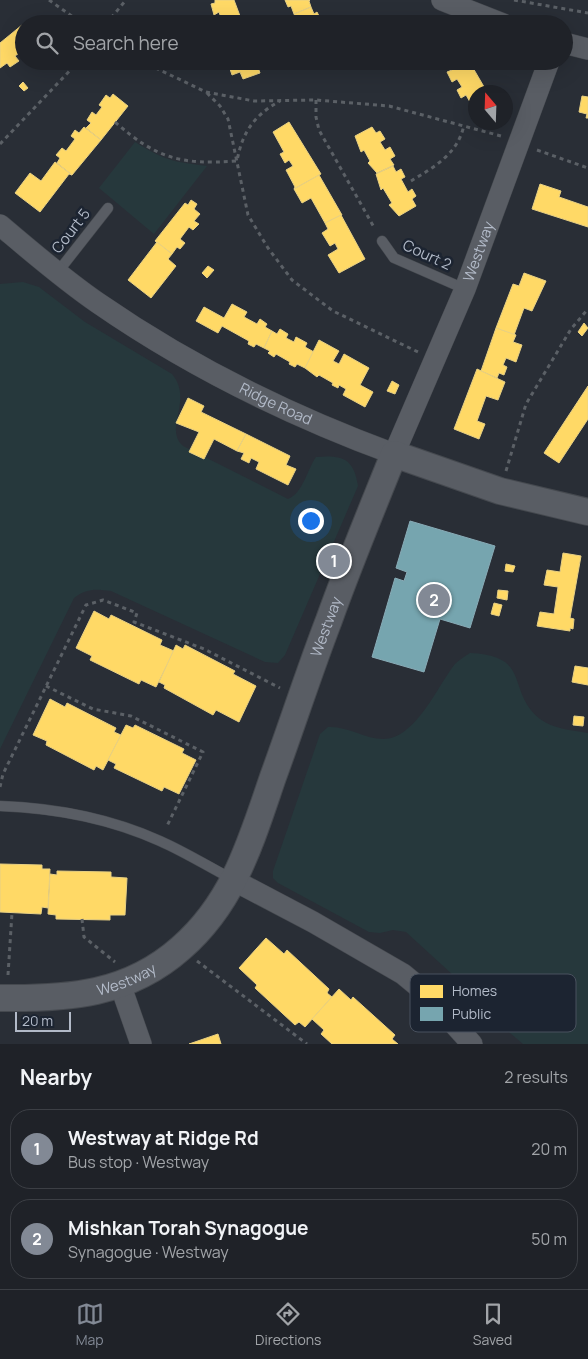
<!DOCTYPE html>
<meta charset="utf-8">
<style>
:root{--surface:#1f2228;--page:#2c2f34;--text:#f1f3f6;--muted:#a1a4a8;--line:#3c3f45;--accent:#828995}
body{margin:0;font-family:Manrope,sans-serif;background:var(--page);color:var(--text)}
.compass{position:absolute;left:468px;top:85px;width:45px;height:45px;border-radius:50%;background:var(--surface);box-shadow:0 5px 20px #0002;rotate:341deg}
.scale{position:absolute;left:15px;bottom:12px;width:56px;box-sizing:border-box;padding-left:5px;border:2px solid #b2bac8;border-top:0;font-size:14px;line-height:18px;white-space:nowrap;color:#b2bac8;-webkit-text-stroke:4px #1c2431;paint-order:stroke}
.you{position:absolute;left:310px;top:520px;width:18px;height:18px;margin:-12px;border:4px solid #fff;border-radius:50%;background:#1a73e8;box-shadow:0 0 0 8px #1a73e833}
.badge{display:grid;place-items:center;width:32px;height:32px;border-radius:50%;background:var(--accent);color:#fff;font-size:16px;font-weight:700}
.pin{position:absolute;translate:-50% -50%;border:2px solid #fff;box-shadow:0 1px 5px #0006}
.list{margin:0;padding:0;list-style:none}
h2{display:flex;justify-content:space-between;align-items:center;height:65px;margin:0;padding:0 20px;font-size:21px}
h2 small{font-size:16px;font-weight:400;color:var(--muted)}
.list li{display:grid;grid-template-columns:32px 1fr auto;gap:15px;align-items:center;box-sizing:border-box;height:80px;margin:0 10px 10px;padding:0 10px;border:1px solid var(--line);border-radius:20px}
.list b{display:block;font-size:19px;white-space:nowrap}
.list p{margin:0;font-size:16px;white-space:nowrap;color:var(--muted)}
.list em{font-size:16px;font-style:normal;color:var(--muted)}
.icon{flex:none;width:28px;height:28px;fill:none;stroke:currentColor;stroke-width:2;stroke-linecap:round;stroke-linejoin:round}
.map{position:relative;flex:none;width:588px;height:1044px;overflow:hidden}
.search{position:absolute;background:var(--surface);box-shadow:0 5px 20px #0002;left:15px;right:15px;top:15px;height:55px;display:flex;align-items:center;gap:12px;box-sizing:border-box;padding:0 18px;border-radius:28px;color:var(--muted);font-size:19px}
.sheet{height:245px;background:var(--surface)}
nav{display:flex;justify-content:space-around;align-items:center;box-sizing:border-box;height:70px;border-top:1px solid var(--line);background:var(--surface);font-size:14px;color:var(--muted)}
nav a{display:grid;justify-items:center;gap:2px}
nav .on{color:var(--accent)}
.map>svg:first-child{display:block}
.green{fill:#26383c}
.homes{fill:#ffd966;stroke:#e8d083}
.public{fill:#76a5af;stroke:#88abb6}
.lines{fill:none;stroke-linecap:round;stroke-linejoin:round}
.service-casing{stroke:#45494f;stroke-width:11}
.minor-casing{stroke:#45494f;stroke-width:22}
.tertiary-casing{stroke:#45494f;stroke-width:28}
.path{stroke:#5b6066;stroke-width:3;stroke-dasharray:4 4;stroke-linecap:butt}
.service{stroke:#595d64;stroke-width:10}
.minor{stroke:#595d64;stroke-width:21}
.tertiary{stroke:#595d64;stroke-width:26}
.labels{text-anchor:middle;stroke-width:5;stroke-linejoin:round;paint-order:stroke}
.street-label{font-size:15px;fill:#b2bac8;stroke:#1c2431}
.key{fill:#1c2431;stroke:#49515e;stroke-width:1}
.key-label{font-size:14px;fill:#b2bac8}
</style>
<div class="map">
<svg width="588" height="1044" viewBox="0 0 588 1044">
<rect width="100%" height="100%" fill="#292e36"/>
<!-- green -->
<g class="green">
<path d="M 135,142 C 164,160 173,162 207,166 L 154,234 L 99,188 Z"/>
<path d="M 23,282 L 39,287 L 85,322 L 172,374 C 194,401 163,428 183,446 L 288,499 C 303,493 307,470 316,457 C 342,455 354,458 358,486 L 285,655 L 278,663 L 265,662 L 111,591 C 96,589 87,588 74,598 L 0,749 L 0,284 Z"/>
<path d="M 470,653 C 533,656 505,690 540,719 C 553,729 572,730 588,733 L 588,1044 L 523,1044 L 497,1022 L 453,975 L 406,932 L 393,930 L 380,933 L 369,932 L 278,883 L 273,878 L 273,871 L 320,734 L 328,727 C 348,726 365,739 383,739 C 416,739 438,685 455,664 C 459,660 465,656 470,653 Z"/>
</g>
<!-- homes -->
<g class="homes">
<path d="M 215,0 L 234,0 L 243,24 L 210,24 L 221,18 L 219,12 L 214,15 L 211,4 L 215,3 Z"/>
<path d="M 285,0 L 310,0 L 309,1 L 311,7 L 294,14 L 291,6 L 288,7 Z"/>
<path d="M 311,7 L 314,14 L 317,12 L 322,22 L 293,24 L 297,21 L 294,14 Z"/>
<path d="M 22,25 L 24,53 L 22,51 L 15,56 L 19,61 L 10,67 L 7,63 L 0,68 L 0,43 Z"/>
<path d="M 234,61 L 256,61 L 260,73 L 243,79 L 240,72 L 232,75 L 228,63 Z"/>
<path d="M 451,61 L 469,61 L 487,92 L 476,92 L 474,109 L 466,95 L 461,98 L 457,90 L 462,87 L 457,79 L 452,82 L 447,72 L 452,70 L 448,63 Z"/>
<path d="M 23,82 L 28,88 L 24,91 L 19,86 Z"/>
<path d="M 113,94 L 128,106 L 101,140 L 86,128 L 91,123 L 87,120 L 92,112 L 96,115 L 102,107 L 99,105 L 106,95 L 110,98 Z"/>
<path d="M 582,96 L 588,97 L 588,118 L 586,118 L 587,114 L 579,112 Z"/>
<path d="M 289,122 L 321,174 L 294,189 L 295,187 L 286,170 L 293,166 L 289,160 L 285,163 L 280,154 L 284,152 L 273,132 Z"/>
<path d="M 84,127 L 101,140 L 72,175 L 57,163 L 60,158 L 56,155 L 62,148 L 66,151 L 75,139 L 71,136 L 75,130 L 79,133 Z"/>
<path d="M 372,127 L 376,133 L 380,131 L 385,139 L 380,142 L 385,150 L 390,147 L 395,156 L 390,159 L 394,165 L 377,173 L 368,163 L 370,161 L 364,150 L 361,152 L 355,136 Z"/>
<path d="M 55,162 L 72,175 L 69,174 L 40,212 L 15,193 L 30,173 L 41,181 Z"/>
<path d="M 393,166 L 396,172 L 401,169 L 405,177 L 401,179 L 408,192 L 412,189 L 416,196 L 412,199 L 416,206 L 399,216 L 389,205 L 392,203 L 383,188 L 381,190 L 376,174 Z"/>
<path d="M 319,175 L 342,215 L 325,223 L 311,198 L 302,203 L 294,189 Z"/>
<path d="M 540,184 L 561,191 L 559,197 L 588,207 L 588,227 L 532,209 Z"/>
<path d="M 191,200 L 197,204 L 194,209 L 200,214 L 194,221 L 199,224 L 193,230 L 189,227 L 180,239 L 185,243 L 180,249 L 177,247 L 172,254 L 155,241 L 185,203 L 188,205 Z"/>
<path d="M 341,215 L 365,259 L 339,273 L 328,255 L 338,249 L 335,243 L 330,246 L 322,233 L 328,229 L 325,223 Z"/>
<path d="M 157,242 L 172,254 L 168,259 L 176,266 L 151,298 L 128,280 Z"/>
<path d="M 208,266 L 214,270 L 207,278 L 202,273 Z"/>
<path d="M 524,273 L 546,281 L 532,311 L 524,308 L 514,335 L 496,328 L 513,284 L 519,286 Z"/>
<path d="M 232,304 L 247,312 L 244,317 L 257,324 L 260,319 L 267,324 L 265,327 L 272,331 L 264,348 L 256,344 L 254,347 L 248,344 L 249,341 L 222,326 L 218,333 L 196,321 L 204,307 L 224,318 Z"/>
<path d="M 584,323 L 588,328 L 582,336 L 578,332 Z"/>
<path d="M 496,328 L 516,335 L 513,342 L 522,345 L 516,362 L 506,358 L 503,365 L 507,367 L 504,375 L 499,373 L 497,378 L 481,371 Z"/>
<path d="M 280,329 L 288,334 L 286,338 L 294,342 L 296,337 L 307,343 L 305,347 L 314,352 L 305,368 L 297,364 L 295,367 L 289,364 L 290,362 L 276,354 L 274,357 L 268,353 L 270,351 L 264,348 L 272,331 L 277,334 Z"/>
<path d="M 319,340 L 339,351 L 333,361 L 339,364 L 344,354 L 369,368 L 360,385 L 373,392 L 365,407 L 343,395 L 346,389 L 339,385 L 338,388 L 332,385 L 333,383 L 319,375 L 317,377 L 305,368 Z"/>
<path d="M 477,369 L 505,382 L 498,400 L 486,396 L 477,421 L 485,424 L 479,439 L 454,429 Z"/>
<path d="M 392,381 L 399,385 L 395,394 L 387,391 Z"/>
<path d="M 588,386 L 588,419 L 559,463 L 544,453 Z"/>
<path d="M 188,398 L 204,406 L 201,412 L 246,434 L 237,451 L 214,439 L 204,459 L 189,452 L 199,432 L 176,423 Z"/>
<path d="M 246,434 L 290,456 L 286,465 L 296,469 L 288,485 L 256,469 L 259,462 L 251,458 L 249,463 L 241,459 L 244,453 L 237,451 Z"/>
<path d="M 563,553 L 581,556 L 570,618 L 574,619 L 573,629 L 570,628 L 570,631 L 537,626 L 540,612 L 554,614 L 558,587 L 544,585 L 547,570 L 560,572 Z"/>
<path d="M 506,564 L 515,566 L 513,572 L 505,571 Z"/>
<path d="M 498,590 L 508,591 L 507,600 L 497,598 Z"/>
<path d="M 494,603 L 502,605 L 499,616 L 491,614 Z"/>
<path d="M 94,611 L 109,619 L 111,615 L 162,640 L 160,645 L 174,651 L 156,687 L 141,680 L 139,684 L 90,660 L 92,656 L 76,648 Z"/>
<path d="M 176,645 L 183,649 L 185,645 L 235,671 L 233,674 L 256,686 L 239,722 L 216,710 L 213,715 L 164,688 L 165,685 L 159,682 Z"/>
<path d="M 575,666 L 588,668 L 588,685 L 572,682 Z"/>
<path d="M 50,699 L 65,707 L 67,703 L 116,728 L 114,732 L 121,735 L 103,770 L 96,766 L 94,770 L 46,745 L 47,741 L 33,735 Z"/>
<path d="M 574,716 L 584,717 L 583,726 L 573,725 Z"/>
<path d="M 126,725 L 133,728 L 135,725 L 184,749 L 182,753 L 196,760 L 179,794 L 164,787 L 162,791 L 114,768 L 116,764 L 108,760 Z"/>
<path d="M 0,864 L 42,865 L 42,869 L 50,869 L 48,908 L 42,907 L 41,914 L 0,912 Z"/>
<path d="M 57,871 L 111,872 L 111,877 L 127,878 L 125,915 L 110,915 L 110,920 L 56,919 L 56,915 L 48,914 L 50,874 L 57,875 Z"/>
<path d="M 266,938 L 284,954 L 287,950 L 329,989 L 327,993 L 332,997 L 305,1027 L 299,1022 L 295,1025 L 255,988 L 257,985 L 239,968 Z"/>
<path d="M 339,989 L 351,1000 L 353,997 L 395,1035 L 392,1039 L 398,1044 L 332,1044 L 321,1034 L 324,1030 L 312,1019 Z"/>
<path d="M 218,1034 L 221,1044 L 189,1044 Z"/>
</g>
<!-- public -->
<path class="public" d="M 410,521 L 495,546 L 470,628 L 440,619 L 424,672 L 372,657 L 395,578 L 404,581 L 407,572 L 396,568 Z"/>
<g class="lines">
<defs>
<g id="service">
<path d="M 382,241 L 394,258 L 465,289"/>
<path d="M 57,273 L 108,208"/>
<path d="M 0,806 C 55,808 109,818 160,841 C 185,852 209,867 234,880"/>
</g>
<g id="minor">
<path d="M 442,0 L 503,24"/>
<path d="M 564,43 L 588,49"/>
<path id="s1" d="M 0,225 C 32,252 63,279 98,303 C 189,366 291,416 394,454 L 465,289 L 549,61"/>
<path d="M 235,881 L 313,922 L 403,974 L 426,993 L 472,1044"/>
<path d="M 120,984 L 141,1044"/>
</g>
<g id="tertiary">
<path id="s2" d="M 0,998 C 68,999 128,995 181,948 C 234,902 251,841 273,777 C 292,725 309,672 329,620 C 349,564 372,509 394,454 L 500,491 L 588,512"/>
</g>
</defs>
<!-- service casing -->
<use href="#service" class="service-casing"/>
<!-- minor casing -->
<use href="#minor" class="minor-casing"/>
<!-- tertiary casing -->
<use href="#tertiary" class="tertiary-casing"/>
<!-- path -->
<g class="path">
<path d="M 49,0 L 83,24"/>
<path d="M 514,0 L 588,13"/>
<path d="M 106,24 L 126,0"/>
<path d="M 141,61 L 206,92 L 254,101 L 316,100 L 389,106 L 501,136"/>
<path d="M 207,93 L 220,106 L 228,119 L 248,215 L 268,248 L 292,280 L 333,311 L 418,352"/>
<path d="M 316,100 L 316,117 L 319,130 L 375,229"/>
<path d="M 115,122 C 157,159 181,165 237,161 C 242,133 254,115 280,101"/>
<path d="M 0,144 L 79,61"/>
<path d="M 537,150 L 588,168"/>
<path d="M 411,181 C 434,167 458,154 464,125"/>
<path d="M 506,471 L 526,404 L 571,329 L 588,309"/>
<path d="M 46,686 L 93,709 L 131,716 L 203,752 L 166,828"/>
<path d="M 0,787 L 3,774 L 86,605 L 103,600 L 137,613 L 134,622 L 204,649 L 280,688"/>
<path d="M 82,919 L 84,937 L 115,962"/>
<path d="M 197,961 L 307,1044"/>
<path d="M 8,975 L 12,913"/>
</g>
<!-- service -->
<use href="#service" class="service"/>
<!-- minor -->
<use href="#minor" class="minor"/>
<!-- tertiary -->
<use href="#tertiary" class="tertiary"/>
</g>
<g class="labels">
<!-- street labels -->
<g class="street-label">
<text transform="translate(71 231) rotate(-52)" y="5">Court 5</text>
<text dy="5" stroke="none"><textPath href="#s1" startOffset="678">Westway</textPath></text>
<text transform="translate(427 255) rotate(25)" y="5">Court 2</text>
<text dy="5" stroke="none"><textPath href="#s1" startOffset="330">Ridge Road</textPath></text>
<text dy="5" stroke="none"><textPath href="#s2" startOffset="549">Westway</textPath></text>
<text dy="5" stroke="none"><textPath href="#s2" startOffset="129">Westway</textPath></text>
</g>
</g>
<!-- legend -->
<rect x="410" y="974" width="166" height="58" rx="8" class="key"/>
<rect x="420" y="985" width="23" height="13" fill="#ffd966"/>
<rect x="420" y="1007" width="23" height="14" fill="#76a5af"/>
<g class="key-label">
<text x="452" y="996">Homes</text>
<text x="452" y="1019">Public</text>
</g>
</svg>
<svg class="compass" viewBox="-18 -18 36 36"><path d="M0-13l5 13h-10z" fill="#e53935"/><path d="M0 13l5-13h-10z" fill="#a1a4a8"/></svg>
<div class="scale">20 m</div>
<div class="you"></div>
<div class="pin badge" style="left:334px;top:561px">1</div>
<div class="pin badge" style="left:434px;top:600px">2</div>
<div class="search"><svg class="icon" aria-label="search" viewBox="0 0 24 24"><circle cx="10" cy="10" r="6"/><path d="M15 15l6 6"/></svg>Search here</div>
</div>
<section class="sheet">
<h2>Nearby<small>2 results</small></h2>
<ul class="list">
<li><span class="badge">1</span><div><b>Westway at Ridge Rd</b><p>Bus stop · Westway</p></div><em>20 m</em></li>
<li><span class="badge">2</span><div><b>Mishkan Torah Synagogue</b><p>Synagogue · Westway</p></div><em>50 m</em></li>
</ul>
</section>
<nav>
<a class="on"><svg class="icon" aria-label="map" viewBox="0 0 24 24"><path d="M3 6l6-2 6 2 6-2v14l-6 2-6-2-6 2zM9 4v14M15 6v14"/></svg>Map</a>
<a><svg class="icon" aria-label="directions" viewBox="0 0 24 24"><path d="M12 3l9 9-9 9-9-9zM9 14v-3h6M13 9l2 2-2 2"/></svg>Directions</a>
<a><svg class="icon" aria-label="saved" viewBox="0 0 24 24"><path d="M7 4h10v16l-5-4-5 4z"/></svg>Saved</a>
</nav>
